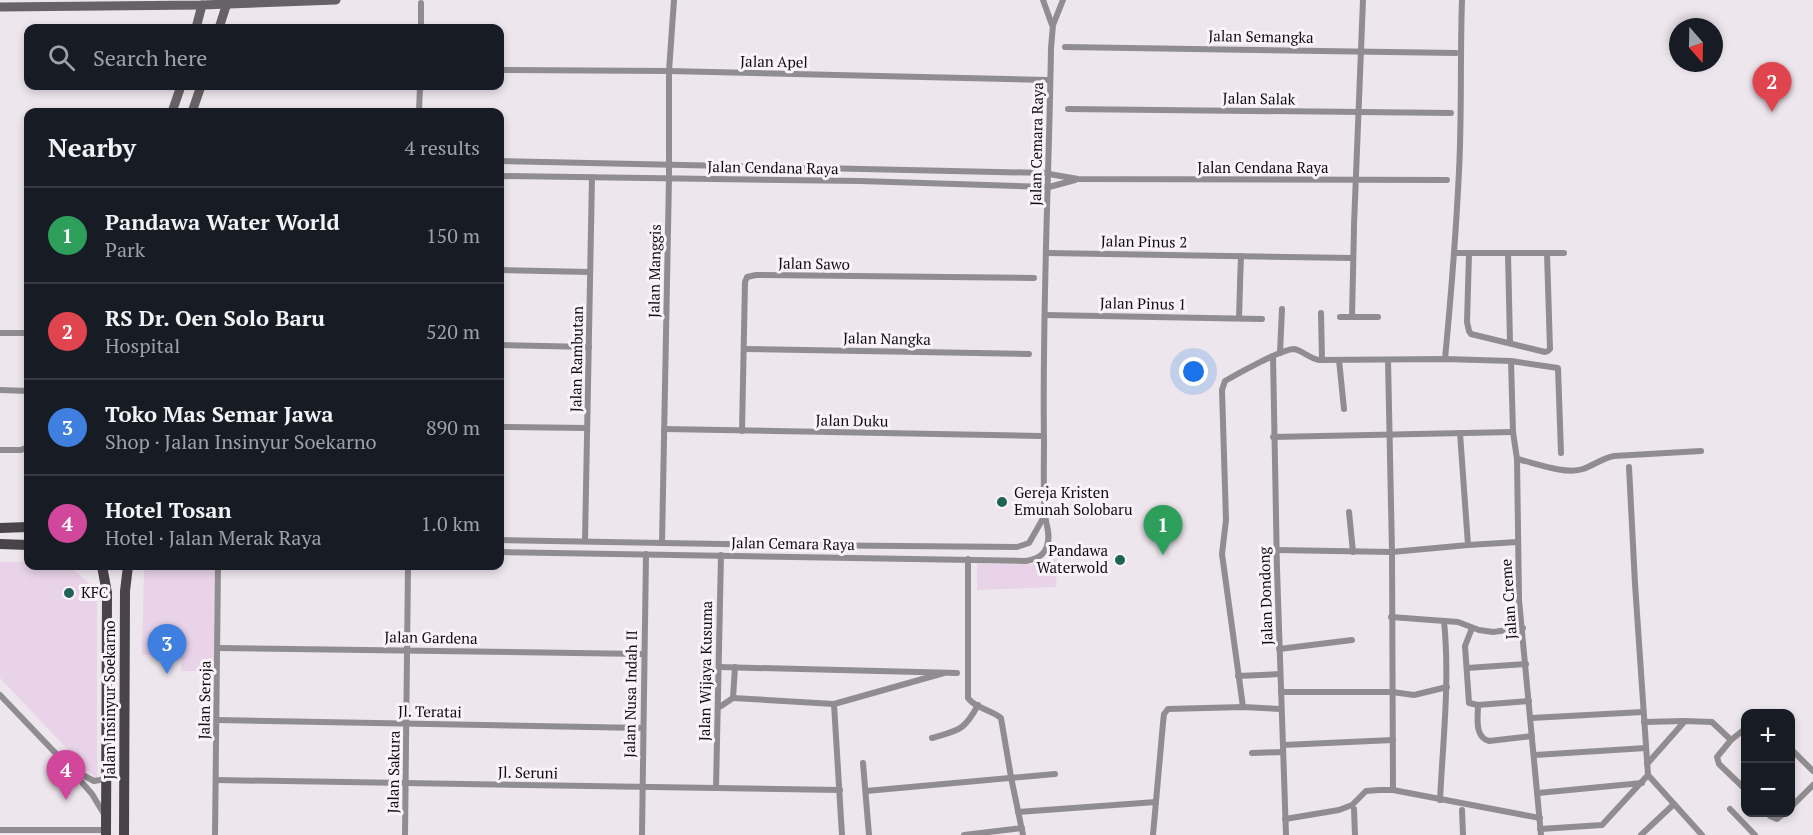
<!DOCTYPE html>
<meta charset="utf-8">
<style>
:root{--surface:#171b24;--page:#20242c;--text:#f1f3f6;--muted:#9ea1a6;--line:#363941;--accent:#92b2ae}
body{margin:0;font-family:"PT Serif",serif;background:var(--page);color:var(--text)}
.controls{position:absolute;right:18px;bottom:18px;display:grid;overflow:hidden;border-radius:12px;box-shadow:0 3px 9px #0003}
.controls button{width:54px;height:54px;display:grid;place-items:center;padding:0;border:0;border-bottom:2px solid var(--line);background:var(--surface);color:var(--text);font:30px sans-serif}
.compass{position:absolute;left:1669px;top:18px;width:54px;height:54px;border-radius:50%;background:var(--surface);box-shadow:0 3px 9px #0003;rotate:160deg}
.you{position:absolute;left:1194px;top:372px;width:21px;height:21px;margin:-15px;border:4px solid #fff;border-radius:50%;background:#1a73e8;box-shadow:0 0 0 9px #1a73e833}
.badge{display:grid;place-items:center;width:39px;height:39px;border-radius:50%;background:var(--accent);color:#fff;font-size:20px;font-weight:700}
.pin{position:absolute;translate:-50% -50px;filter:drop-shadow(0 2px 3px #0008)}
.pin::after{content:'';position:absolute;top:32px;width:21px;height:18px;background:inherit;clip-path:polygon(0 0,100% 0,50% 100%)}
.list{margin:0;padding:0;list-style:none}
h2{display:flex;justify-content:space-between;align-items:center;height:78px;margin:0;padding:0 24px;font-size:26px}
h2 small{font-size:20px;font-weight:400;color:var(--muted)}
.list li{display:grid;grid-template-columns:39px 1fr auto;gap:18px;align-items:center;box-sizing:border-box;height:96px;padding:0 24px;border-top:2px solid var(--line)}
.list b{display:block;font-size:22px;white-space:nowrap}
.list p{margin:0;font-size:20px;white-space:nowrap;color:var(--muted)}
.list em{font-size:20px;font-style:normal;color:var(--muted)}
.icon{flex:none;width:33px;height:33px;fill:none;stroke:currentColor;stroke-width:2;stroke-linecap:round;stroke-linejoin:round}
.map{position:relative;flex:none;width:1813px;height:835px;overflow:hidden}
.search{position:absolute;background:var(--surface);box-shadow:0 3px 9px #0003;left:24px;top:24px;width:480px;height:66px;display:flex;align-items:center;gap:15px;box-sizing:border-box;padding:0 21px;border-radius:12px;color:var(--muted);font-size:22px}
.panel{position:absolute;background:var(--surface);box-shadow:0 3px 9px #0003;left:24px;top:108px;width:480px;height:462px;border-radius:12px}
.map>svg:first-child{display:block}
.green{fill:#e9d3e9}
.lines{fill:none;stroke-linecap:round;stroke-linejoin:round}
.street{stroke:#908d90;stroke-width:6}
.secondary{stroke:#666266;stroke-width:9}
.primary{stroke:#494449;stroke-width:10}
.poi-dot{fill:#1f6355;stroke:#faf4fa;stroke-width:2}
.labels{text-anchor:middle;stroke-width:6;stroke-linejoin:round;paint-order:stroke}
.street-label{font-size:15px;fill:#100d10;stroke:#faf4fa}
.poi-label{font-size:15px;fill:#100d10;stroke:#faf4fa;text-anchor:start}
</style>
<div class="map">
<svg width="1813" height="835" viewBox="0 0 1813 835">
<rect width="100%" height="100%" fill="#ede6ed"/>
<!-- green -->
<g class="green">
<path d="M 1058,548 L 1056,587 L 977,590 L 977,564 L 1040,564 C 1050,562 1055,558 1058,548 Z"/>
<path d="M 0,562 L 28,562 L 28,566 L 69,566 L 97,590 L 97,778 L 94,777 L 0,678 Z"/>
<path d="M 154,566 L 218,566 L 215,671 L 181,671 L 181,655 L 142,655 L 144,571 Z"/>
</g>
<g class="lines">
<!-- street -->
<g class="street">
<path d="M 1043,0 L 1052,25"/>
<path d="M 421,28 L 421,3"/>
<path d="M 1065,47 L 1456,53"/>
<path d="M 500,70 L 669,71 L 1047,80"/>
<path d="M 1068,109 L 1451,113"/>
<path d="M 419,112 L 420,86"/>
<path d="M 500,161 L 1046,173"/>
<path d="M 1049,174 L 1078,179 L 1447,180"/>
<path d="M 500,176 L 860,181 L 1046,187"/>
<path d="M 1049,187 L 1075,180"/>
<path d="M 1354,225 L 1363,0"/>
<path d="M 1047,253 L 1353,258"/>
<path d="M 1455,253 L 1564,253"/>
<path d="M 1469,254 L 1467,322 L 1469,331 L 1471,334 L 1545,352 L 1548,351 L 1550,349 L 1547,253"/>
<path d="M 1508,254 L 1510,342"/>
<path d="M 500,270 L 590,272"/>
<path d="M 1240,284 L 1241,256"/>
<path d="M 1321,313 L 1322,360"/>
<path d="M 1045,315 L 1262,319"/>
<path d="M 1340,317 L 1378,317"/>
<path d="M 1352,317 L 1354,228"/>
<path d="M 1239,318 L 1240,286"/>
<path d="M 0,333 L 28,333"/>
<path d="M 500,345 L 589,347"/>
<path d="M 744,349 L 1029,354"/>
<path d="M 1280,353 L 1282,309"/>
<path d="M 1273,356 L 1277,569 L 1286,835"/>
<path d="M 1445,359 C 1451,296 1456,234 1459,171 C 1462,114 1460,57 1462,0"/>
<path d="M 1339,360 L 1344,409"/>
<path d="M 1388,360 L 1392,552 L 1393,790"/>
<path d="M 1511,361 L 1513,432 L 1517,459 L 1519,600 L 1541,835"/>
<path d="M 0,390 L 28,391"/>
<path d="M 500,427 L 587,428"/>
<path d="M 664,429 L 1040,436"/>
<path d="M 742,431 L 745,282 L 747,277 L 756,275 L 1034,278"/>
<path d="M 1273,437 L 1513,432"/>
<path d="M 0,450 L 21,450 L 28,447"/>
<path d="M 1517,459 C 1535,463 1566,475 1583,469 C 1594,465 1603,458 1614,456 L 1701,451"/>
<path d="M 1629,467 L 1635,584 L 1648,775 L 1702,835"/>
<path d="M 1349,512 L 1353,552"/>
<path d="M 500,540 L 783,545 L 1017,547 L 1029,543 L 1045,515"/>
<path d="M 585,541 L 592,177"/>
<path d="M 662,543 L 669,178 L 669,71 L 674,0"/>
<path d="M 1468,545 L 1518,542"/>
<path d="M 1276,550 L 1392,552 L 1468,545 L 1460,433"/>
<path d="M 500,552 L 1026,561 C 1036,559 1044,556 1047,546 C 1051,535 1046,525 1045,514 C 1043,490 1044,465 1044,441 C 1042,310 1049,179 1051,48 L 1053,25 L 1063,0"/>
<path d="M 968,559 L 968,698 C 975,708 991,710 1001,718 L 1011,777 L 1023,835"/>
<path d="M 1391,617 L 1458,622 L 1479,630 L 1493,632 L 1523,628"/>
<path d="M 1472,628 L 1465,646 L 1469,703 L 1478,705 L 1529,701"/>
<path d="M 218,648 L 643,654"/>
<path d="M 1279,649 L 1352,640"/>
<path d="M 719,667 L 957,673"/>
<path d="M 1467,668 L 1526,664"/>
<path d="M 1238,676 L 1280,674"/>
<path d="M 1281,692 L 1392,692 L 1414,695 L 1447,687"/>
<path d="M 0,695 L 65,763 L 92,794 L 104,814"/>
<path d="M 733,698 L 834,704"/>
<path d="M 1478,705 C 1478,717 1474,737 1489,741 L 1532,736"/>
<path d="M 1243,707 L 1222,554 L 1226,520 L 1222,390 L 1225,381 C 1237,374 1282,349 1294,349 C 1302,350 1310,359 1319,360 L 1445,359 L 1511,361 L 1558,368 L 1561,453"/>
<path d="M 718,708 L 733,698 L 735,667"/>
<path d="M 1531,718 L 1643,712"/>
<path d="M 217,720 L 643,728"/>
<path d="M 1644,722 L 1685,721"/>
<path d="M 1746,728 L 1731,740 L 1717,757 L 1719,764 L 1746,790"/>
<path d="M 932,738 C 959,730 964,731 978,705"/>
<path d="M 1283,745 L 1393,740"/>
<path d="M 1790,748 L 1813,771"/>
<path d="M 1252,753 L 1283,752"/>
<path d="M 1535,755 L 1646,748"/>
<path d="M 863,763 L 869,835"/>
<path d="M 1647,764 L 1685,721 L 1712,722 L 1731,740"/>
<path d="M 77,772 L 94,781 L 106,779"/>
<path d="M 216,780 L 840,790"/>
<path d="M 716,788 L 721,555"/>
<path d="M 866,791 L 1055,774"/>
<path d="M 1538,793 L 1642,783"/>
<path d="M 1440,800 C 1443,740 1450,680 1444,621"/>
<path d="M 1790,808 L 1813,785"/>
<path d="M 1354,809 L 1355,835"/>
<path d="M 1730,809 L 1755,835"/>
<path d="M 1462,810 L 1463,835"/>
<path d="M 1018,812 L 1156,802"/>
<path d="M 1767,812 L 1770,816 L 1777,819 L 1786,812"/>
<path d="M 1285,819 L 1339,810 L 1352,805 L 1366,791 L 1379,790 L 1393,790 L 1540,818"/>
<path d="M 1540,829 L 1602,825 L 1648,775"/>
<path d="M 0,830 L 106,830"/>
<path d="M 215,835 L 218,566"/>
<path d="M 405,835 L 408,566"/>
<path d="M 642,835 L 646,554"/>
<path d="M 842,835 L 834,704 L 944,673"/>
<path d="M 964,835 L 1022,828"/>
<path d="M 1153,835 L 1163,723 L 1164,714 L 1168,709 L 1243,707 L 1281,709"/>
<path d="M 1641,835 L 1674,804"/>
</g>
<!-- secondary -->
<g class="secondary">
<path d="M 0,7 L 202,5 L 336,0"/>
<path d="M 196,28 L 202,5"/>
<path d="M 219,28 L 227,3"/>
<path d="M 172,112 L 181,86"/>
<path d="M 192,112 L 201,86"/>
</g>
<!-- primary -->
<g class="primary">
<path d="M 0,528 L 28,527"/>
<path d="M 0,544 L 28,545"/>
<path d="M 102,566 L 107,593 L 106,835"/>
<path d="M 124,835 L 125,591 L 128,566"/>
</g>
</g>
<!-- markers -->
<g class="poi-dot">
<circle cx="1002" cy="502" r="6"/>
<circle cx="1120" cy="560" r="6"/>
<circle cx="69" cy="593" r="6"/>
</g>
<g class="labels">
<!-- street labels -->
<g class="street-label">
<text transform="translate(1261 37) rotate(1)" y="5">Jalan Semangka</text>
<text transform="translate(774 62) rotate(1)" y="5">Jalan Apel</text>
<text transform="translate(1259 99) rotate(1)" y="5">Jalan Salak</text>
<text transform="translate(1037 144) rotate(-89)" y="5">Jalan Cemara Raya</text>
<text transform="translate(773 168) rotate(1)" y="5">Jalan Cendana Raya</text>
<text x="1263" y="173">Jalan Cendana Raya</text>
<text transform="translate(1144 242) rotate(1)" y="5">Jalan Pinus 2</text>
<text transform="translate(814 264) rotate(1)" y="5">Jalan Sawo</text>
<text transform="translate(655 271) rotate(-89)" y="5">Jalan Manggis</text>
<text transform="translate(1143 304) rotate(1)" y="5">Jalan Pinus 1</text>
<text transform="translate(887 339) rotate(1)" y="5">Jalan Nangka</text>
<text transform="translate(577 359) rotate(-89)" y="5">Jalan Rambutan</text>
<text transform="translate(852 421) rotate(1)" y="5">Jalan Duku</text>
<text transform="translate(793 544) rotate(1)" y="5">Jalan Cemara Raya</text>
<text transform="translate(1266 596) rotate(-92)" y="5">Jalan Dondong</text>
<text transform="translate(1509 599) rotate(-94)" y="5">Jalan Creme</text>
<text transform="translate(431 638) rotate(1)" y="5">Jalan Gardena</text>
<text transform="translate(706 671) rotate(-89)" y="5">Jalan Wijaya Kusuma</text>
<text transform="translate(631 694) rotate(-89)" y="5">Jalan Nusa Indah II</text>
<text transform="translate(110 700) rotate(-90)" y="5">Jalan Insinyur Soekarno</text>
<text transform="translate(205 700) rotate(-89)" y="5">Jalan Seroja</text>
<text transform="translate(430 712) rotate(1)" y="5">Jl. Teratai</text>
<text transform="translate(394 772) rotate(-89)" y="5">Jalan Sakura</text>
<text transform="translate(528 773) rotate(1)" y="5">Jl. Seruni</text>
</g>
<!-- poi labels -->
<g class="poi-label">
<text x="1014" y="498">Gereja Kristen<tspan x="1014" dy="17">Emunah Solobaru</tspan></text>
<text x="1108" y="556" text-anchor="end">Pandawa<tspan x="1108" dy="17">Waterwold</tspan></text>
<text x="81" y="598">KFC</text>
</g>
</g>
</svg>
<div class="controls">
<button>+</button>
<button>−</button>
</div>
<svg class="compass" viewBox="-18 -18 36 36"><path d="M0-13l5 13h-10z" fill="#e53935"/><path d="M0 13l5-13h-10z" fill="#9ea1a6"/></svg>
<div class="you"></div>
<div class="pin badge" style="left:1163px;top:555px;background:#2e9e5b">1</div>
<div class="pin badge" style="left:1772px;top:112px;background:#e0444e">2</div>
<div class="pin badge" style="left:167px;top:674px;background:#3f7fe0">3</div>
<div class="pin badge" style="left:66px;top:800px;background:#d1479c">4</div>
<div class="search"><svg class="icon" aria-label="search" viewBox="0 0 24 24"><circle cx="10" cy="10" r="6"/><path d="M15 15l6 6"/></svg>Search here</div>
<section class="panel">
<h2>Nearby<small>4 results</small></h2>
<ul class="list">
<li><span class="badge" style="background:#2e9e5b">1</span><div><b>Pandawa Water World</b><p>Park</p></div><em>150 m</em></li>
<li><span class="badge" style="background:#e0444e">2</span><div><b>RS Dr. Oen Solo Baru</b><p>Hospital</p></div><em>520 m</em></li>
<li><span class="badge" style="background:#3f7fe0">3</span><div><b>Toko Mas Semar Jawa</b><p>Shop · Jalan Insinyur Soekarno</p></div><em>890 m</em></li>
<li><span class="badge" style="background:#d1479c">4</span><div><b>Hotel Tosan</b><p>Hotel · Jalan Merak Raya</p></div><em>1.0 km</em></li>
</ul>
</section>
</div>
